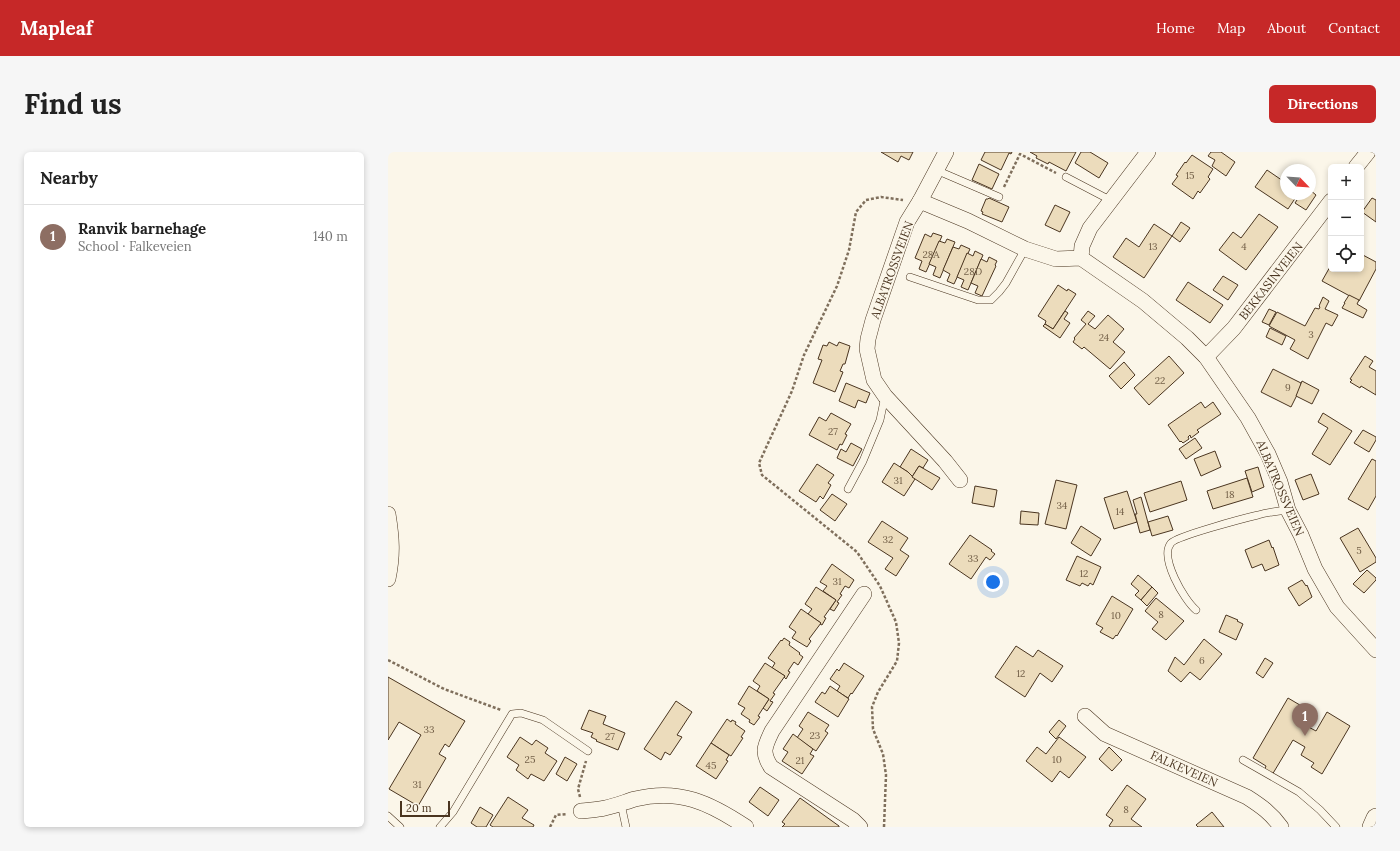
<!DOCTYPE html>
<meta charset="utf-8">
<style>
:root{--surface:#fff;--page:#f6f6f6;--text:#222;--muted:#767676;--line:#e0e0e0;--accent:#c62828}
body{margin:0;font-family:Lora,serif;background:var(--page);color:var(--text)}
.controls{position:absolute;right:12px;top:12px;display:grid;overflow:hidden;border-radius:6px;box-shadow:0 2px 6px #0003}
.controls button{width:36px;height:36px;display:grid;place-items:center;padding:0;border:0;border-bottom:1px solid var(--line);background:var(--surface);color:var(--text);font:20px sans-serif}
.compass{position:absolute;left:892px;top:12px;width:36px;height:36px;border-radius:50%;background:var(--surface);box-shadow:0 2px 6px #0003;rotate:115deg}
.scale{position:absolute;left:12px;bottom:10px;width:50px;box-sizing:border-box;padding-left:4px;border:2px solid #4a3520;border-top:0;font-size:11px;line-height:14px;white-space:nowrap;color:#4a3520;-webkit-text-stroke:3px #fbf6e9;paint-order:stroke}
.you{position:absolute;left:605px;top:430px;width:14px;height:14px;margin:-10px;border:3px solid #fff;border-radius:50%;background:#1a73e8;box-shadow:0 0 0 6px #1a73e833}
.badge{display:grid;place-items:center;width:26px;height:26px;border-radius:50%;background:var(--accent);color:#fff;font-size:13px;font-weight:700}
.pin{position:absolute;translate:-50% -33px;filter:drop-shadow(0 1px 2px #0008)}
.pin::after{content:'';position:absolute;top:21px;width:14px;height:12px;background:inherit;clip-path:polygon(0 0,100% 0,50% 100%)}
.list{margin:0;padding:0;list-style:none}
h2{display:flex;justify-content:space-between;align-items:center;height:52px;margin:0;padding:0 16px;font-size:17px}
h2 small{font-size:13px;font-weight:400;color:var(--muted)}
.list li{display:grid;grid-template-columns:26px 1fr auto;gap:12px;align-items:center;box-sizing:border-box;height:64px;padding:0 16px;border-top:1px solid var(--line)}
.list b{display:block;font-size:15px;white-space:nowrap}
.list p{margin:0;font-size:13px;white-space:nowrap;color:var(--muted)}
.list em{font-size:13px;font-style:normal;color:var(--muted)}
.icon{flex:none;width:22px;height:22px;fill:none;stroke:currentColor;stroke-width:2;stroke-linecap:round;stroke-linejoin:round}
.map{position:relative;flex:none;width:988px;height:675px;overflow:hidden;border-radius:6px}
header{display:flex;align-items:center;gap:24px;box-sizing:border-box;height:56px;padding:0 20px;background:var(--accent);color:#fff}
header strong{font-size:19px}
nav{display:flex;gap:22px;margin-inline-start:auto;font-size:14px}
.intro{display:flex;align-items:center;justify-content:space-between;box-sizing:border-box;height:96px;padding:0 24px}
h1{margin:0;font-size:28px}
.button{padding:10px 18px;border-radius:6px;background:var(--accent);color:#fff;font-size:14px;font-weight:700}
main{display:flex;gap:24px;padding:0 24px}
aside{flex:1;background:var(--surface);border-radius:6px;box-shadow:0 2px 6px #0003}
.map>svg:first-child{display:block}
.building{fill:#ecdcbc;stroke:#4a3520}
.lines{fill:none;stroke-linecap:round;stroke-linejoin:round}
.service-casing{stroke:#4a3520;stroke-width:8}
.minor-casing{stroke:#4a3520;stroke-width:16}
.tertiary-casing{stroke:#4a3520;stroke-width:20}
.path{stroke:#7f6f5c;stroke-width:2.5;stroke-dasharray:3 2;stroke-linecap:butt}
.service{stroke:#fbf6e9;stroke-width:7}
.minor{stroke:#fbf6e9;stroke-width:15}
.tertiary{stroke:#fbf6e9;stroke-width:19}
.labels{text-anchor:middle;stroke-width:3;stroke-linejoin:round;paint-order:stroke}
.number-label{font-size:10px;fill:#725f47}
.street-label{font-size:12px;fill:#4a3520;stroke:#fbf6e9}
</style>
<header>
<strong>Mapleaf</strong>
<nav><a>Home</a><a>Map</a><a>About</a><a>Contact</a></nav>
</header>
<div class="intro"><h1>Find us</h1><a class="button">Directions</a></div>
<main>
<aside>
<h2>Nearby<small></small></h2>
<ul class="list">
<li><span class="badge" style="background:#8d6e63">1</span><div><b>Ranvik barnehage</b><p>School · Falkeveien</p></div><em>140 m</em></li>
</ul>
</aside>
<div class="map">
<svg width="988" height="675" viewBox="0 0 988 675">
<rect width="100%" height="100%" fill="#fbf6e9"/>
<!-- building -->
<g class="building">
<path d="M 493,0 L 525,0 L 521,8 L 513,4 L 510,10 Z"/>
<path d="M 597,0 L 624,0 L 623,2 L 621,1 L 613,18 L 593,8 Z"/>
<path d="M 642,0 L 688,0 L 678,19 L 661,10 L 660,12 L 648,6 L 649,4 Z"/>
<path d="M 693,0 L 702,0 L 720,11 L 711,26 L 687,11 Z"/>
<path d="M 823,0 L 833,0 L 847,10 L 838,24 L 824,14 L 827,8 L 820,4 Z"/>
<path d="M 804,3 L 825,17 L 820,25 L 822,27 L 812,41 L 810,39 L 805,47 L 784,32 L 790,24 L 788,23 L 797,10 L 798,11 Z"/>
<path d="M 591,12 L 611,22 L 604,37 L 584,28 Z"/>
<path d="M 879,18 L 898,31 L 898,42 L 910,42 L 900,57 L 867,35 Z"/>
<path d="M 922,38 L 928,43 L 918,58 L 907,51 L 913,42 L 922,42 Z"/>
<path d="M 601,46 L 621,55 L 614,70 L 594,62 L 595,60 L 593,59 L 598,47 L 600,47 Z"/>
<path d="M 984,46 L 988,48 L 988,70 L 974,60 Z"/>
<path d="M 667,53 L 682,60 L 672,80 L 657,73 Z"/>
<path d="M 871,62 L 890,75 L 858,118 L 831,98 L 845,80 L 853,86 Z"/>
<path d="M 793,70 L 802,76 L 792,90 L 784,84 Z"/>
<path d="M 766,72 L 784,84 L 756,126 L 725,105 L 738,86 L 751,95 Z"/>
<path d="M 545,81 L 554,84 L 538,120 L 531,117 L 534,109 L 527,106 L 537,82 L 543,85 Z"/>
<path d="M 559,87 L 567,90 L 552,126 L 545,123 L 548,115 L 541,112 L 551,89 L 557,91 Z"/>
<path d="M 573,93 L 582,97 L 566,132 L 559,129 L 562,122 L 555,118 L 565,95 L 571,97 Z"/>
<path d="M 587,99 L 595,103 L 580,138 L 573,135 L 576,128 L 569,125 L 579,101 L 585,104 Z"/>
<path d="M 973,102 L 988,110 L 988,117 L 971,149 L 934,129 L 943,113 L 943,117 L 973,117 Z"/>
<path d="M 601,105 L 609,109 L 607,113 L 608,114 L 594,144 L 587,141 L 590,134 L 583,131 L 593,107 L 599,110 Z"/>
<path d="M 835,124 L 850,133 L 840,148 L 825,138 Z"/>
<path d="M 800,130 L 835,153 L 822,171 L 788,148 Z"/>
<path d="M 670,133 L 679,139 L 680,137 L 688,142 L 665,177 L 657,172 L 658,169 L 650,164 Z"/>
<path d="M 961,143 L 971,148 L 969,152 L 979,158 L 975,166 L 954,156 L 957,151 L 956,151 Z"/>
<path d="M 935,145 L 941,149 L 937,157 L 950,163 L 944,174 L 938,171 L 920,207 L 902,197 L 907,188 L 881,174 L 889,160 L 917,174 L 927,156 L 931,157 L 932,155 L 931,154 Z"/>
<path d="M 881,157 L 888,160 L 881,173 L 874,170 Z"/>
<path d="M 677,159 L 680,161 L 676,167 L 682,171 L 672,186 L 655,174 L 657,172 L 665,177 Z"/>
<path d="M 700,159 L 707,164 L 700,172 L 707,177 L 720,163 L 736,177 L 725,190 L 737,200 L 722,217 L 696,195 L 694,197 L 685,190 L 687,187 L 686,186 L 698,172 L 693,168 Z"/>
<path d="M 882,176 L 898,184 L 894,193 L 878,185 Z"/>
<path d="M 441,190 L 449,194 L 451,190 L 462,194 L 457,212 L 455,212 L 452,219 L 455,220 L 447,240 L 425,231 L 434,208 L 430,207 L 435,193 L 439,194 Z"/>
<path d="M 781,204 L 796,221 L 761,253 L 746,236 Z"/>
<path d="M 977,204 L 985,209 L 981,215 L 988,219 L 988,243 L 973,234 L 972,236 L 962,230 L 964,228 L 962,227 Z"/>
<path d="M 736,210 L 747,223 L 733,237 L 721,224 Z"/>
<path d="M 885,217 L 913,231 L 912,237 L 903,255 L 873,240 Z"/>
<path d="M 914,229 L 931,238 L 924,252 L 908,244 Z"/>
<path d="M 458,231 L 482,241 L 478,251 L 470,248 L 467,256 L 451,249 Z"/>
<path d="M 813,250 L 817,256 L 825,250 L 833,262 L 809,278 L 811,280 L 803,286 L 802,283 L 800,285 L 801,287 L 795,291 L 793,289 L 792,290 L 780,273 Z"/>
<path d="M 443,261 L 463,272 L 457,282 L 459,283 L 454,293 L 452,292 L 449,298 L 421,283 L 431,265 L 438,269 Z"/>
<path d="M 935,261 L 964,279 L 942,313 L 924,302 L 940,276 L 930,270 Z"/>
<path d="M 975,278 L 988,285 L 988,288 L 981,300 L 966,291 Z"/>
<path d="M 807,286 L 814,296 L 798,307 L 791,297 Z"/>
<path d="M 463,291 L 474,297 L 465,314 L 449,306 L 453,297 L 458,300 Z"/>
<path d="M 523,297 L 540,308 L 535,316 L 531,314 L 524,325 L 520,320 L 512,315 Z"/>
<path d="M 827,299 L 833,315 L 813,324 L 806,307 Z"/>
<path d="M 984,307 L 988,309 L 988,344 L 980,358 L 960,347 Z"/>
<path d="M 506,311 L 520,320 L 527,327 L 516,344 L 494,330 Z"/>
<path d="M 429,312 L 446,323 L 440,331 L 443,333 L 435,347 L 432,344 L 428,350 L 411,339 Z"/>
<path d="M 531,314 L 552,326 L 544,338 L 524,325 Z"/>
<path d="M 870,315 L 876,335 L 864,340 L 857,319 Z"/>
<path d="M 923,322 L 931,342 L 915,348 L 907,328 Z"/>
<path d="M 859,326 L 865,345 L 825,357 L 819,339 Z"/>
<path d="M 668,328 L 689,333 L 678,377 L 657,372 Z"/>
<path d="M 793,329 L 799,348 L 762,360 L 756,341 Z"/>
<path d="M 587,334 L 609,338 L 606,355 L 584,351 Z"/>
<path d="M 739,339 L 749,370 L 726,377 L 716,346 Z"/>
<path d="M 444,342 L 459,352 L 447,369 L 432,358 Z"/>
<path d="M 753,345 L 762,378 L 752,381 L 747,362 L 749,362 L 745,348 Z"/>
<path d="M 633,359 L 651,361 L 650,373 L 632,372 Z"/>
<path d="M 780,364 L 785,378 L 764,384 L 760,370 Z"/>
<path d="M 494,369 L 520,386 L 512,398 L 521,404 L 508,424 L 497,417 L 505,406 L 480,390 Z"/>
<path d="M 693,374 L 713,387 L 703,404 L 683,391 Z"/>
<path d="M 970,376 L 988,406 L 988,410 L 972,420 L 952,386 Z"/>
<path d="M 582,383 L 604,398 L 603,399 L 607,402 L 602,408 L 598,405 L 583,427 L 561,412 Z"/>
<path d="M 881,388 L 884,396 L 885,395 L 891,413 L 877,419 L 874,412 L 864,416 L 857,398 Z"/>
<path d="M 689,404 L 713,415 L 705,433 L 702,431 L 700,434 L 694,431 L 692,434 L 678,428 Z"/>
<path d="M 444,412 L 466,428 L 461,436 L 457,434 L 452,442 L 454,443 L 449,450 L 451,451 L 446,459 L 442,457 L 448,448 L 435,439 L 439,434 L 432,430 Z"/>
<path d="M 979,418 L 988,426 L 988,428 L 976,441 L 965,432 Z"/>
<path d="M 750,423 L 764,435 L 753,448 L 747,443 L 751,439 L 743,432 Z"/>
<path d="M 914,428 L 918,434 L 919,433 L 924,445 L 911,454 L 900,436 Z"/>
<path d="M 428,435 L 448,448 L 436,465 L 438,466 L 434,473 L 432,472 L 433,471 L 420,462 L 424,457 L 417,452 Z"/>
<path d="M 764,435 L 770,441 L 759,454 L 753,448 Z"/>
<path d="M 724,444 L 745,457 L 729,484 L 728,483 L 725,487 L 712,480 L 715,476 L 708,472 Z"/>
<path d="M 768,446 L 796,469 L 778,488 L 764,477 L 770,470 L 757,459 Z"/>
<path d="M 413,457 L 433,471 L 421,487 L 423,489 L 419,495 L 404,486 L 408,480 L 401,475 Z"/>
<path d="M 838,463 L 850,468 L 849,469 L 855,472 L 848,488 L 831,480 Z"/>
<path d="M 396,486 L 402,490 L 401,493 L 412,501 L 411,502 L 415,505 L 410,513 L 406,510 L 400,519 L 402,520 L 398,527 L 396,525 L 397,524 L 384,516 L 387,511 L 380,506 L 393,488 L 394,489 Z"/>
<path d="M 816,487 L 834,502 L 812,528 L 802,520 L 793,530 L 780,519 L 787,505 L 796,513 Z"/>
<path d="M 628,494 L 645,505 L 650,498 L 675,514 L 664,530 L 652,521 L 637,545 L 607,525 Z"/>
<path d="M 877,506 L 885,511 L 875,526 L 868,521 Z"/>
<path d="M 377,511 L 397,524 L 385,541 L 387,542 L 382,549 L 385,550 L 379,559 L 375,556 L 381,547 L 369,539 L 372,534 L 365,529 Z"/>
<path d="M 456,511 L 476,524 L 464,542 L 463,541 L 460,546 L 449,539 L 452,534 L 442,527 L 449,517 L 451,519 Z"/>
<path d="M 0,525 L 77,569 L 61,595 L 57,592 L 51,602 L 58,606 L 30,654 L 1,637 L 33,583 L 11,570 L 0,588 Z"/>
<path d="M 361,534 L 381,547 L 370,564 L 372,565 L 366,573 L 361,570 L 362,568 L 353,562 L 357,556 L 350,552 Z"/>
<path d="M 442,534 L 461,547 L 450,565 L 427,550 L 434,540 L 437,542 Z"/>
<path d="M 900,546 L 922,559 L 915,572 L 928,579 L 939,560 L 962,574 L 934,622 L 923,615 L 926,611 L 913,603 L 917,595 L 905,588 L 884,623 L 876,619 L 878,614 L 865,606 Z"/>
<path d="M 288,549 L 304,560 L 289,583 L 294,585 L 282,603 L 277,600 L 273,608 L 256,597 Z"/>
<path d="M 201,558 L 218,564 L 215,572 L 237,581 L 230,598 L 208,589 L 209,588 L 203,585 L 205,581 L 193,577 Z"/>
<path d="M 420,560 L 441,573 L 437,579 L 440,581 L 428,599 L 409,586 L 415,577 L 411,574 Z"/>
<path d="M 339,567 L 343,570 L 344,568 L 348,570 L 347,572 L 357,579 L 353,585 L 355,586 L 343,604 L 323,591 Z"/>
<path d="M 671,568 L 678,574 L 668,587 L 661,580 Z"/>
<path d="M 405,582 L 425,597 L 422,602 L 426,604 L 414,622 L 394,609 L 400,600 L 395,597 Z"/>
<path d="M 132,585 L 144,593 L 148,588 L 160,596 L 157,601 L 169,609 L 156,629 L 143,622 L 140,627 L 128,618 L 131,613 L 119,605 Z"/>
<path d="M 671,585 L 698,605 L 681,626 L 672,619 L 664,630 L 638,609 L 649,595 L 658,602 Z"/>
<path d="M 323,591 L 341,603 L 338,608 L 340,609 L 328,627 L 308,614 Z"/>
<path d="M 721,595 L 734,608 L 724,619 L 711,607 Z"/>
<path d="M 177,605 L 189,612 L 179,629 L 168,622 Z"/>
<path d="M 739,633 L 758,647 L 743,667 L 754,675 L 723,675 L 721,674 L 725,668 L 718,663 Z"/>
<path d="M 372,635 L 391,648 L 380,664 L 361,650 Z"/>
<path d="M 120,645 L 140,658 L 134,666 L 146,673 L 145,675 L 105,675 L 102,673 Z"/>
<path d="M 412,646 L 451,674 L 451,675 L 394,675 L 397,672 L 394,670 Z"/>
<path d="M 92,655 L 105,663 L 98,675 L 89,675 L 83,671 Z"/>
<path d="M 824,660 L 836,675 L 810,675 L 808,673 Z"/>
</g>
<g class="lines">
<defs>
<g id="service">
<path d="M 548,18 L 611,45"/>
<path d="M 678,25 L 722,48"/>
<path d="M 522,125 L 590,148 L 603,148 L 611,140 L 618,131 L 637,97"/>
<path d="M 460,337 L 475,309 L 492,268 L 497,244"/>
<path d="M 808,458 C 796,448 771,405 783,391 C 789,384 857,366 870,363 C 880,360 890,359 900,358"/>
<path d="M 855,608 L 911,640 L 932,658 L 948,675"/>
<path d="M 233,652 L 238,675"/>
<path d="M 0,664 L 12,675"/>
<path d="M 52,675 L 65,660 L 124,562 L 133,561 L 155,568 L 200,599"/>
</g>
<g id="minor">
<path d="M 558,0 L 532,49 L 519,70 L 485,168 L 480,187 L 479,197 L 486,228 L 497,244 L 557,309 L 572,328"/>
<path d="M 968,15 L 980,0"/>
<path d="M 532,49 L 580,69 L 637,97 L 668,107 L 693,106 L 755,149 L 799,186 L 818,205 L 860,266 L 880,302 L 892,330 L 900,358 L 913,383 L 927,417 L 949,455 L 988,498"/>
<path d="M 693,106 L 694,94 L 702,76 L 760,0"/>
<path d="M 818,205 L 846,176 L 943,49"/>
<path d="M 0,362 C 4,387 5,402 0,427"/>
<path d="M 697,564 L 717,582 L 859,645 C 873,654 883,661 893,675"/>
<path d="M 193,659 C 201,658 209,658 217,656 C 227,654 237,650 247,647 C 291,636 322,651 358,675"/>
<path d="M 472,675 L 465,668 L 383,615 C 373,600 377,594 384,579 L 476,442"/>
</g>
<path id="tertiary" d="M 984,675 L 988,666"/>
</defs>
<!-- service casing -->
<use href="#service" class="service-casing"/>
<!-- minor casing -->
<use href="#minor" class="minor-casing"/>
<!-- tertiary casing -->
<use href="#tertiary" class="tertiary-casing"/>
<!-- path -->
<g class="path">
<path d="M 616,35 L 632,2 L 668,21"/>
<path d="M 0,508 L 56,537 L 113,558"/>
<path d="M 192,645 L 190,637 L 198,609"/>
<path d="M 162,675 L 168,663 L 179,662"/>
<path d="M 496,675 L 498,623 L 495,602 L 485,577 L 484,555 L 490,540 L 509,509 L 511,491 L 508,470 L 492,434 L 469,400 L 374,323 L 371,311 L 404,239 L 416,203 L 449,134 L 461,98 L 468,60 L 478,48 L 493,45 L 515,48"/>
</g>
<!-- service -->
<use href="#service" class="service"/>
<!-- minor -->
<use href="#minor" class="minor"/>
<!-- tertiary -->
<use href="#tertiary" class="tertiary"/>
</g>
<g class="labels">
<!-- number labels -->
<g class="number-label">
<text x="802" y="27">15</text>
<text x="765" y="98">13</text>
<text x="856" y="98">4</text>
<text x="543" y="106">28A</text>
<text x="585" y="123">28D</text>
<text x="923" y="186">3</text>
<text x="716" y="189">24</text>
<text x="772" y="232">22</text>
<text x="900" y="239">9</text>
<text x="445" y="283">27</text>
<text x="510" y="332">31</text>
<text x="842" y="346">18</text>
<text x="674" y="357">34</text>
<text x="732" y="363">14</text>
<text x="500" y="391">32</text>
<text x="971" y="402">5</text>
<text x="585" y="410">33</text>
<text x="696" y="425">12</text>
<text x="449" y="433">31</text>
<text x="773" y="466">8</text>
<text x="728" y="467">10</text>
<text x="814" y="512">6</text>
<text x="633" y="525">12</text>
<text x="41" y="581">33</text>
<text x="427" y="587">23</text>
<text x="222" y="588">27</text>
<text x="142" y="611">25</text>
<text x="669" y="611">10</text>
<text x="412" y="612">21</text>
<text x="323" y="617">45</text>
<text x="29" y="636">31</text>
<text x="738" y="661">8</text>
</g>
<!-- street labels -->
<g class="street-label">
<text transform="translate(504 118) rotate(-70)" y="4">ALBATROSSVEIEN</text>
<text transform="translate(883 129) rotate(-52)" y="4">BEKKASINVEIEN</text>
<text transform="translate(892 336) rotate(67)" y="4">ALBATROSSVEIEN</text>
<text transform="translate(796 617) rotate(24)" y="4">FALKEVEIEN</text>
</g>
</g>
</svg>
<div class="controls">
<button>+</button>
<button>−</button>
<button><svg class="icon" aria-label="locate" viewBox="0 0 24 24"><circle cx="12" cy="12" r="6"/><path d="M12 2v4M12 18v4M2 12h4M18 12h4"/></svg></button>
</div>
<svg class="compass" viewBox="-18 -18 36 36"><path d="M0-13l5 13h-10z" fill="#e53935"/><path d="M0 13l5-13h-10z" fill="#767676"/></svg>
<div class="scale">20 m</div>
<div class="you"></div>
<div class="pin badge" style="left:917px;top:584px;background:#8d6e63">1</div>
</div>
</main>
